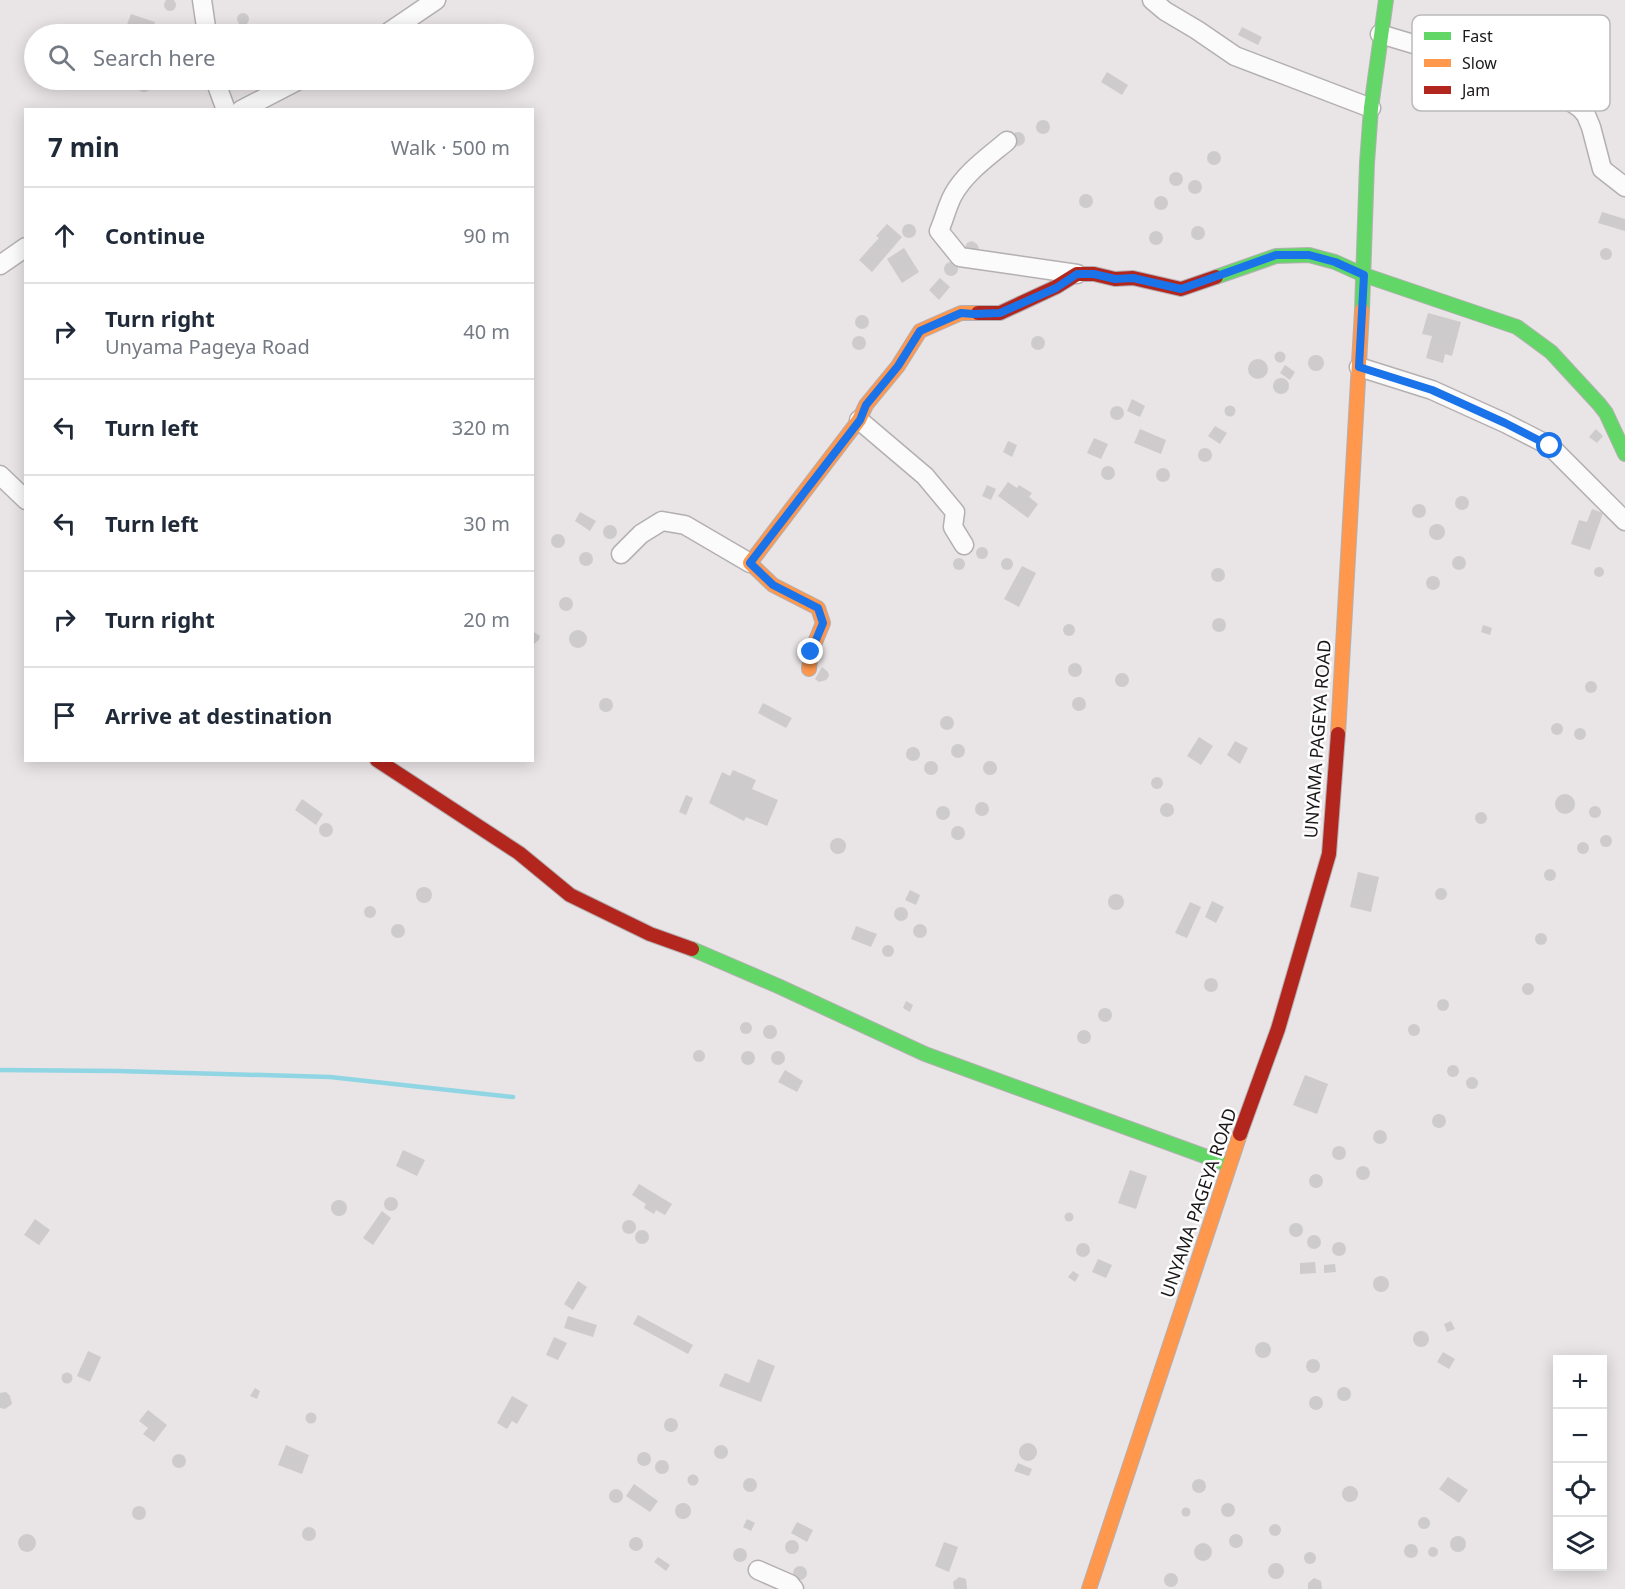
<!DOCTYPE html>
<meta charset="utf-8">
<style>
:root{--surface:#fff;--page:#f2f2f3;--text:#1f2937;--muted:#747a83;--line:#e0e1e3}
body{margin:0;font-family:"Noto Sans",sans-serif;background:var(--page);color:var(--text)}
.controls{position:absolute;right:18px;bottom:18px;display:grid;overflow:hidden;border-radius:0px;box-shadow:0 3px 15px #0003}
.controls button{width:54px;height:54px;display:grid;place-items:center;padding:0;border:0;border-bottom:2px solid var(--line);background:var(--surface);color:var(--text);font:30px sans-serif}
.stop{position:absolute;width:18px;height:18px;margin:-14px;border:4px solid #1a73e8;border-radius:50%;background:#fff}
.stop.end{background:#1a73e8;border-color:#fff;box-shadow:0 2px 6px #0008}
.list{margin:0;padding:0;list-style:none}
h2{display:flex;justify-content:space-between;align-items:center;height:78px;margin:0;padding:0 24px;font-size:26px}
h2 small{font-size:20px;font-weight:400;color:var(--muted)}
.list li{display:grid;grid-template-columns:39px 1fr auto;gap:18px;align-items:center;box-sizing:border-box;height:96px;padding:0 24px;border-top:2px solid var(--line)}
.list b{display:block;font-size:22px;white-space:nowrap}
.list p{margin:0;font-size:20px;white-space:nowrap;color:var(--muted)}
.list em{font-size:20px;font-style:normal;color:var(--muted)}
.icon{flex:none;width:33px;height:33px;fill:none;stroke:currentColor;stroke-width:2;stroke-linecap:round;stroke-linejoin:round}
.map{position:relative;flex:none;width:1625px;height:1589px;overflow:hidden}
.search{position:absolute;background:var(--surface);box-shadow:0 3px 15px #0003;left:24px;top:24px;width:510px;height:66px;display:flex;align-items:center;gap:15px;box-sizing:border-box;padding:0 21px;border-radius:33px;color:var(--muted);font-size:22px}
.panel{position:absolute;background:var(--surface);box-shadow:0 3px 15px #0003;left:24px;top:108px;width:510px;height:654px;border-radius:0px}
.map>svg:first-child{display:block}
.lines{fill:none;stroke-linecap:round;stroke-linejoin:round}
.stream{stroke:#90d5e3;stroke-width:4.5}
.building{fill:#cecbcc}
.street-casing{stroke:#b4b0b2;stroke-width:21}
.fast-casing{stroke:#b4b0b2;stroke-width:16}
.slow-casing{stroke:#b4b0b2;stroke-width:16}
.jam-casing{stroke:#b4b0b2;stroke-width:16}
.street{stroke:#fcfbfb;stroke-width:18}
.fast{stroke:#63d668;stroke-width:14}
.slow{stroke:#ff974d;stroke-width:14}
.jam{stroke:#b3261e;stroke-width:14}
.route{stroke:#1a73e8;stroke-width:8}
.labels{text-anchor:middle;stroke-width:5;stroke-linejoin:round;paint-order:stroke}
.street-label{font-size:18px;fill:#1a1718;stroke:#fff}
.key{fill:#fff;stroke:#bab9ba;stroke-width:1.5}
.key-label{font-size:16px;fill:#1a1718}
</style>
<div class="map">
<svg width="1625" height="1589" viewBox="0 0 1625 1589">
<rect width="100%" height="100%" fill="#e9e4e6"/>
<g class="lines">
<!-- stream -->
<path class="stream" d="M 0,1070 L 118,1071 L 330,1077 L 513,1097"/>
</g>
<!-- building -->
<g class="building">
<circle cx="170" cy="5" r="6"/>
<circle cx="243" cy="19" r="6"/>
<path d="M 131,14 L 155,22 L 151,34 L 138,34 L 125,30 Z"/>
<path d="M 1242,27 L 1262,37 L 1258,45 L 1238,35 Z"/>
<path d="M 1107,72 L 1128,85 L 1122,95 L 1101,82 Z"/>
<circle cx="144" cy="86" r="6"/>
<circle cx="1043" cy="127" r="7"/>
<circle cx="1018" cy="139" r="7"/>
<circle cx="1214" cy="158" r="7"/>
<circle cx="1176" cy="179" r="7"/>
<circle cx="1195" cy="187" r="7"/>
<circle cx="1086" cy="201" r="7"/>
<circle cx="1161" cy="203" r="7"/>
<path d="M 1602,212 L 1625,219 L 1625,231 L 1598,223 Z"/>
<circle cx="909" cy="231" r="7"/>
<path d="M 887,224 L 902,237 L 872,272 L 859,260 L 879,238 L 876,236 Z"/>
<circle cx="1198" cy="233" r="7"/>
<circle cx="1156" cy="238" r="7"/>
<path d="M 972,241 L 977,244 L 979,248 L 976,255 L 964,249 L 967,243 Z"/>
<circle cx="1606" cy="254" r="6"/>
<path d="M 904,248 L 919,272 L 902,283 L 887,259 Z"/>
<circle cx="951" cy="269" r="7"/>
<path d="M 940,278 L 950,287 L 939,300 L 929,290 Z"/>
<path d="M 1428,313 L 1461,322 L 1452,356 L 1445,354 L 1443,363 L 1426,358 L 1432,336 L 1422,334 Z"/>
<circle cx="862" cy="322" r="7"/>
<circle cx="859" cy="343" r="7"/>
<circle cx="1038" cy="343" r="7"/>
<circle cx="1280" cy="357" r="5.5"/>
<circle cx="1316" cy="363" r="8"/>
<circle cx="1258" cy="369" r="10"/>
<path d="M 1285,365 L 1295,372 L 1290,380 L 1280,373 Z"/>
<circle cx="1281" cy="386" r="8"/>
<path d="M 1132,399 L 1145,406 L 1140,417 L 1127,411 Z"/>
<circle cx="1230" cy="411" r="5.5"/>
<circle cx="1117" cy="413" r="7"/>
<path d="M 1215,426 L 1227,433 L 1220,444 L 1208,436 Z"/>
<path d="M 1140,429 L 1166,440 L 1161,454 L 1134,443 Z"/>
<path d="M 1596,429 L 1603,436 L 1597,443 L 1589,437 Z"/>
<path d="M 1094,438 L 1108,444 L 1101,459 L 1087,453 Z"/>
<path d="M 1008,441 L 1017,445 L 1012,457 L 1003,452 Z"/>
<circle cx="1205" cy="455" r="7"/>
<circle cx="1108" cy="473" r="7"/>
<circle cx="1163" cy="475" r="7"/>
<path d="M 1008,482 L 1017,488 L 1019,485 L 1032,493 L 1029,497 L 1038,504 L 1028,518 L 998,496 Z"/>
<path d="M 987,485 L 996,489 L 991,500 L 982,496 Z"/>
<circle cx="1462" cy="503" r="7"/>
<circle cx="1419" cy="511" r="7"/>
<path d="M 1592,509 L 1603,513 L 1590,550 L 1571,544 L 1579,520 L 1587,522 Z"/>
<path d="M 580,512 L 596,521 L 590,531 L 575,521 Z"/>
<circle cx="1437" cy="532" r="8"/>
<circle cx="610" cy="532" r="7"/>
<circle cx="558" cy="541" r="7"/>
<circle cx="982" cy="553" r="6"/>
<circle cx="586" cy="559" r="7"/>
<circle cx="1459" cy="563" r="7"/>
<circle cx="959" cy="564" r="6"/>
<circle cx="1007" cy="564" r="6"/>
<path d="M 1022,566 L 1036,573 L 1019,607 L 1004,599 Z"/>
<circle cx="1599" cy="572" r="5"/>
<circle cx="1218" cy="575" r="7"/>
<circle cx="1433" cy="583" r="7"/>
<circle cx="566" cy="604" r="7"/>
<circle cx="1219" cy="625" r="7"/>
<circle cx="1069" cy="630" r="6"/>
<path d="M 1483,625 L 1492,628 L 1490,635 L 1481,632 Z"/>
<circle cx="578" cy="639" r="9"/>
<path d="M 532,631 L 540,636 L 539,640 L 534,644 L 532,644 Z"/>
<circle cx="1075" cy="670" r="7"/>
<path d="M 822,667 L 828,672 L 829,676 L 826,680 L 819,682 L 815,679 Z"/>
<circle cx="1122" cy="680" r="7"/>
<circle cx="1591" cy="687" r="6"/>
<circle cx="1079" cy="704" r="7"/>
<circle cx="606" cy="705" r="7"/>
<path d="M 763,703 L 792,718 L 786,728 L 758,713 Z"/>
<circle cx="947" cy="723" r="7"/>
<circle cx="1557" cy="729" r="6"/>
<circle cx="1580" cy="734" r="6"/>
<path d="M 1199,737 L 1213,746 L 1201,765 L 1187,756 Z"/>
<path d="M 1235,741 L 1248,748 L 1240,764 L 1227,755 Z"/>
<circle cx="958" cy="751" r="7"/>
<circle cx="913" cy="754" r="7"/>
<circle cx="931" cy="768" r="7"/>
<circle cx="990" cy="768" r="7"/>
<path d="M 733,770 L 756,780 L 752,789 L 778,800 L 767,826 L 746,817 L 744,821 L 709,803 L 722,772 L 730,776 Z"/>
<circle cx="1157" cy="783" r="6"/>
<circle cx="1565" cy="804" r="10"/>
<path d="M 686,795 L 693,798 L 686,815 L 679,812 Z"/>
<path d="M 302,799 L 323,814 L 316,825 L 295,810 Z"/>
<circle cx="982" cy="809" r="7"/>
<circle cx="1167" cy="810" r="7"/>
<circle cx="943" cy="813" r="7"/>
<circle cx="1595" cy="812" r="6"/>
<circle cx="1481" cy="818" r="6"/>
<circle cx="326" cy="830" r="7"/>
<circle cx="958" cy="833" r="7"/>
<circle cx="1606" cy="841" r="6"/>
<circle cx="838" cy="846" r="8"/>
<circle cx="1583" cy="848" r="6"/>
<circle cx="1550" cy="875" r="6"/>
<path d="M 1358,872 L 1379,877 L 1371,912 L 1350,907 Z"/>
<circle cx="424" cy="895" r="8"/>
<circle cx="1441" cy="894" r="6"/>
<path d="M 910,890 L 920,895 L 916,905 L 905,900 Z"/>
<circle cx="1116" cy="902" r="8"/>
<path d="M 1212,901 L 1224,907 L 1216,923 L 1205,917 Z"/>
<path d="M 1190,902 L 1201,907 L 1187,938 L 1175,933 Z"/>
<circle cx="370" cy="912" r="6"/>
<circle cx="901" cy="914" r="7"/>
<circle cx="920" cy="931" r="7"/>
<circle cx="398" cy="931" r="7"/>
<path d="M 856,926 L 877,934 L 871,947 L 851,939 Z"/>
<circle cx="1541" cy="939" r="6"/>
<circle cx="888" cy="951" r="6"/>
<circle cx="1211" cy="985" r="7"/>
<circle cx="1528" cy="989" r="6"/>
<circle cx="1443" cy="1005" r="6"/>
<path d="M 906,1001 L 913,1005 L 910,1012 L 903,1008 Z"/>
<circle cx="1105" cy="1015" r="7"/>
<circle cx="746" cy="1028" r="6"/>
<circle cx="1414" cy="1030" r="6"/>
<circle cx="770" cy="1032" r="7"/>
<circle cx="1084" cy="1037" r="7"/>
<circle cx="699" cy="1056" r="6"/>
<circle cx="748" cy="1058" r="7"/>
<circle cx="778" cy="1058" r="7"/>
<circle cx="1453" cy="1071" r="6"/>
<path d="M 785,1070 L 803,1081 L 797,1092 L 778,1082 Z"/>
<path d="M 1305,1075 L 1328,1084 L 1317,1114 L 1293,1105 Z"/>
<circle cx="1472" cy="1083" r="6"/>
<circle cx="1439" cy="1121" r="7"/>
<circle cx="1380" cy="1137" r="7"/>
<circle cx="1339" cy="1153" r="7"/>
<path d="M 403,1150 L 425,1160 L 417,1176 L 396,1166 Z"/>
<circle cx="1363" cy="1173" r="7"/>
<path d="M 1130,1170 L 1147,1176 L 1136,1209 L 1118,1203 Z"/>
<circle cx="1316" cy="1181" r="7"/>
<path d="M 639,1184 L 672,1204 L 665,1215 L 656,1210 L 654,1214 L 644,1208 L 646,1204 L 632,1195 Z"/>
<circle cx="391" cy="1204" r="7"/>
<circle cx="339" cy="1208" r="8"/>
<path d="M 382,1211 L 391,1218 L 373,1245 L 363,1238 Z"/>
<circle cx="1069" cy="1217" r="4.5"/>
<path d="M 35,1219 L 50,1230 L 39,1245 L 24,1235 Z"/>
<circle cx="629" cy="1227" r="7"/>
<circle cx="1296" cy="1230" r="7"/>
<circle cx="642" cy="1237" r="7"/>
<circle cx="1314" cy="1242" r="7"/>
<circle cx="1339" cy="1249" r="7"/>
<circle cx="1083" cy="1250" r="7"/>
<path d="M 1098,1259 L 1112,1265 L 1106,1278 L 1092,1272 Z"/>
<path d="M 1315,1262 L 1316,1273 L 1300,1274 L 1300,1263 Z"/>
<path d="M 1335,1264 L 1336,1272 L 1324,1273 L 1324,1265 Z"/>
<path d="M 1073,1271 L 1079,1275 L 1075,1282 L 1068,1277 Z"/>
<circle cx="1381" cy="1284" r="8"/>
<path d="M 578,1281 L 587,1287 L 573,1310 L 564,1304 Z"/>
<path d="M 638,1315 L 693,1345 L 688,1354 L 633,1324 Z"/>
<path d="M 568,1316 L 597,1325 L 593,1337 L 564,1328 Z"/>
<path d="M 1451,1321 L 1455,1329 L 1447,1332 L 1444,1324 Z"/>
<circle cx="1421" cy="1339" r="8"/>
<path d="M 554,1337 L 567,1343 L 558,1360 L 546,1355 Z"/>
<circle cx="1263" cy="1350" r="8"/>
<path d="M 88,1351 L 101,1357 L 90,1382 L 77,1376 Z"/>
<path d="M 1443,1352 L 1455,1359 L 1449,1369 L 1437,1362 Z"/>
<circle cx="1313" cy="1366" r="7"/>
<path d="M 758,1359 L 775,1366 L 761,1402 L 719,1386 L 725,1373 L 749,1383 Z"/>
<circle cx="67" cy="1378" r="5.5"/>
<circle cx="1344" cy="1394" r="7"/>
<path d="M 255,1388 L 260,1391 L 257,1399 L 250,1396 Z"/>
<path d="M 6,1392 L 10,1396 L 12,1404 L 5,1409 L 0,1408 L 0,1393 Z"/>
<circle cx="1316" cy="1403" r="7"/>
<path d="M 512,1396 L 528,1405 L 517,1424 L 512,1421 L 507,1429 L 497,1423 Z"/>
<path d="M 148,1410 L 167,1425 L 154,1442 L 143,1434 L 148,1428 L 139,1421 Z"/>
<circle cx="311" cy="1418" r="5.5"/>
<circle cx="671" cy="1425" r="7"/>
<circle cx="1028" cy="1452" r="9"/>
<circle cx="721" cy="1452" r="7"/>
<path d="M 286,1445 L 309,1455 L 302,1474 L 278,1465 Z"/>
<circle cx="644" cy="1459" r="7"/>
<circle cx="179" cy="1461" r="7"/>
<circle cx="662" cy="1467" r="7"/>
<path d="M 1018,1463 L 1032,1469 L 1029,1476 L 1014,1471 Z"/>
<circle cx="693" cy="1480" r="5.5"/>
<path d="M 1448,1477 L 1468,1490 L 1459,1503 L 1439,1489 Z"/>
<circle cx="750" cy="1485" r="7"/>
<circle cx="1199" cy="1486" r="7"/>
<path d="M 634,1484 L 658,1501 L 650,1512 L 626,1496 Z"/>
<circle cx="1350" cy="1494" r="8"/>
<circle cx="616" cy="1496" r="7"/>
<circle cx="1228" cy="1510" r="7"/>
<circle cx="683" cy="1511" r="8"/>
<circle cx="139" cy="1513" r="7"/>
<circle cx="1186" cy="1512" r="4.5"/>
<circle cx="1424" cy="1523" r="6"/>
<path d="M 747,1519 L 755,1523 L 751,1531 L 743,1527 Z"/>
<path d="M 797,1522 L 813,1530 L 807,1542 L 791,1533 Z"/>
<circle cx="1275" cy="1530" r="6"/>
<circle cx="309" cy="1534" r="7"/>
<circle cx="27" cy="1543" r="9"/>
<circle cx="1236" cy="1541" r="7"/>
<circle cx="1458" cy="1544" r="8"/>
<circle cx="636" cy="1544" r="7"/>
<circle cx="792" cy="1547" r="7"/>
<path d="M 944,1542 L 958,1547 L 949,1572 L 935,1566 Z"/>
<circle cx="1203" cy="1552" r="9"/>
<circle cx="1411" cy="1551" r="7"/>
<circle cx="1433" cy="1552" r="5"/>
<circle cx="740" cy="1555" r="7"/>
<circle cx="1310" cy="1558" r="6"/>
<path d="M 658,1557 L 670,1565 L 666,1571 L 654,1562 Z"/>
<circle cx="1276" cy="1571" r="8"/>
<circle cx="800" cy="1573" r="7"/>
<circle cx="1171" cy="1580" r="7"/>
<path d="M 959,1577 L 966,1579 L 967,1589 L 954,1589 L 953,1582 Z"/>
<path d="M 1314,1578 L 1321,1581 L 1322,1589 L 1308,1589 L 1308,1583 Z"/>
</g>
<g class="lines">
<defs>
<g id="street">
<path d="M 202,0 L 207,34"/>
<path d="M 1152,0 L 1165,11 L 1197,30 L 1235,56 L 1371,108"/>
<path d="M 386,34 L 436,0"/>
<path d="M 1380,34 L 1487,66 L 1565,98 L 1580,108 L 1586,115 L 1591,127 L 1602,169 L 1625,187"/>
<path d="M 215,80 L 226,110"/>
<path d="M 241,110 L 299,80"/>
<path d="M 1007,141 C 988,157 965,173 953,195 C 947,206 944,220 939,231 L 960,257 L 1077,274"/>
<path d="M 0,265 L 26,247"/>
<path d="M 1359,367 L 1432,390 L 1505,423 L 1550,446 L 1625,521"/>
<path d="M 859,420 L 925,476 L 955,512 L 953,527 L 964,545"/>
<path d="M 0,475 L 26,500"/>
<path d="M 621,554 L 641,534 L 662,521 L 685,525 L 750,563"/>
<path d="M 758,1570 L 790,1584 L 794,1589"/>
</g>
<g id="fast">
<path d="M 1216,277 L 1276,256 L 1309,255 L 1335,262 L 1364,275 L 1517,327 L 1551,352 L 1599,404 L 1606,413 L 1625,454"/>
<path d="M 1362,310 L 1367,163 L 1371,108 L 1386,0"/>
<path d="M 692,949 L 778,986 L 925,1054 L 1229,1165"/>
</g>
<g id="slow">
<path d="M 809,669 L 811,652 L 823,623 L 818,608 L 773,585 L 750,563 L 859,420 L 866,405 L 898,366 L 920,331 L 961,313 L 978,313"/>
<path d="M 1338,734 L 1362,310"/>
<path d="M 1089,1589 L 1240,1134"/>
</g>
<g id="jam">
<path d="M 978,313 L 1000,313 L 1056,287 L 1077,274 L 1094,274 L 1115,279 L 1133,278 L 1181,289 L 1216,277"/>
<path d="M 377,760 L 519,853 L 570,895 L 650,934 L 692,949"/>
<path d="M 1240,1134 L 1278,1029 L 1329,854 L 1338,734"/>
</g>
</defs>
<!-- street casing -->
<use href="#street" class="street-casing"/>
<!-- fast casing -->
<use href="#fast" class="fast-casing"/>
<!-- slow casing -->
<use href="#slow" class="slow-casing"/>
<!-- jam casing -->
<use href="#jam" class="jam-casing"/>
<!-- street -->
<use href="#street" class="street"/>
<!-- fast -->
<use href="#fast" class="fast"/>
<!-- slow -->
<use href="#slow" class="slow"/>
<!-- jam -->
<use href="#jam" class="jam"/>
</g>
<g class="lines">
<!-- route -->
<path class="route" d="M 811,652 L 823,623 L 818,608 L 773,585 L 750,563 L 860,420 L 866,405 L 898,366 L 920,331 L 961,313 L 973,314 L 1000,313 L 1056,288 L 1077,274 L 1094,274 L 1115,279 L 1133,278 L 1181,289 L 1276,255 L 1309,255 L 1335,262 L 1364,275 L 1359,367 L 1432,390 L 1505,423 L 1550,446"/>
</g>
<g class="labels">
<!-- street labels -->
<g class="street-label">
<text transform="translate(1318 739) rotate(-86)" y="6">UNYAMA PAGEYA ROAD</text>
<text transform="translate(1199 1203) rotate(-71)" y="6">UNYAMA PAGEYA ROAD</text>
</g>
</g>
<!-- legend -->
<rect x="1412" y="15" width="198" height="96" rx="9" class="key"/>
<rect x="1424" y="32" width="27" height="8" fill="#63d668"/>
<rect x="1424" y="59" width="27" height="8" fill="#ff974d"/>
<rect x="1424" y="86" width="27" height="8" fill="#b3261e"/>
<g class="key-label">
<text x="1462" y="42">Fast</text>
<text x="1462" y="69">Slow</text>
<text x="1462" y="96">Jam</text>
</g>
</svg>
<div class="controls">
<button>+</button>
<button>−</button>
<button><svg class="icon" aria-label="locate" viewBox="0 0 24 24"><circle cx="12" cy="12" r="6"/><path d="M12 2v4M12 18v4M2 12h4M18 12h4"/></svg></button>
<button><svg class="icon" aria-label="layers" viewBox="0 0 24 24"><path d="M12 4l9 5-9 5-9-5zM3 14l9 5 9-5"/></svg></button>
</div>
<div class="stop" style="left:1550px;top:446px"></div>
<div class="stop end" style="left:811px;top:652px"></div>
<div class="search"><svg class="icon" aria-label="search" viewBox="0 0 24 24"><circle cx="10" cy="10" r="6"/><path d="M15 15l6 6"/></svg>Search here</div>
<section class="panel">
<h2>7 min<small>Walk · 500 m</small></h2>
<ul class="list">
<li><svg class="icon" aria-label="ahead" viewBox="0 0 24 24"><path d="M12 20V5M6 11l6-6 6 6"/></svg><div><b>Continue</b></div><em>90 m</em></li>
<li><svg class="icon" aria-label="right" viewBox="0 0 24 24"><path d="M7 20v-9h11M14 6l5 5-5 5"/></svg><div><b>Turn right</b><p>Unyama Pageya Road</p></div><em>40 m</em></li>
<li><svg class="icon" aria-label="left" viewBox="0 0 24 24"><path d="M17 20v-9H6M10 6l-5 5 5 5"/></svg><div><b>Turn left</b></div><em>320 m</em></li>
<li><svg class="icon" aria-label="left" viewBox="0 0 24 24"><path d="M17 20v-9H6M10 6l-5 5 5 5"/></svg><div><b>Turn left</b></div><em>30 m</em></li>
<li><svg class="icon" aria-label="right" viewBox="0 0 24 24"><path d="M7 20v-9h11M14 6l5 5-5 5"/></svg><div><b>Turn right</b></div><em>20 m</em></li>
<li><svg class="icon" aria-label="arrive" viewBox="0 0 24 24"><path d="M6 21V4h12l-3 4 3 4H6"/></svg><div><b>Arrive at destination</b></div></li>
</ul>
</section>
</div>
